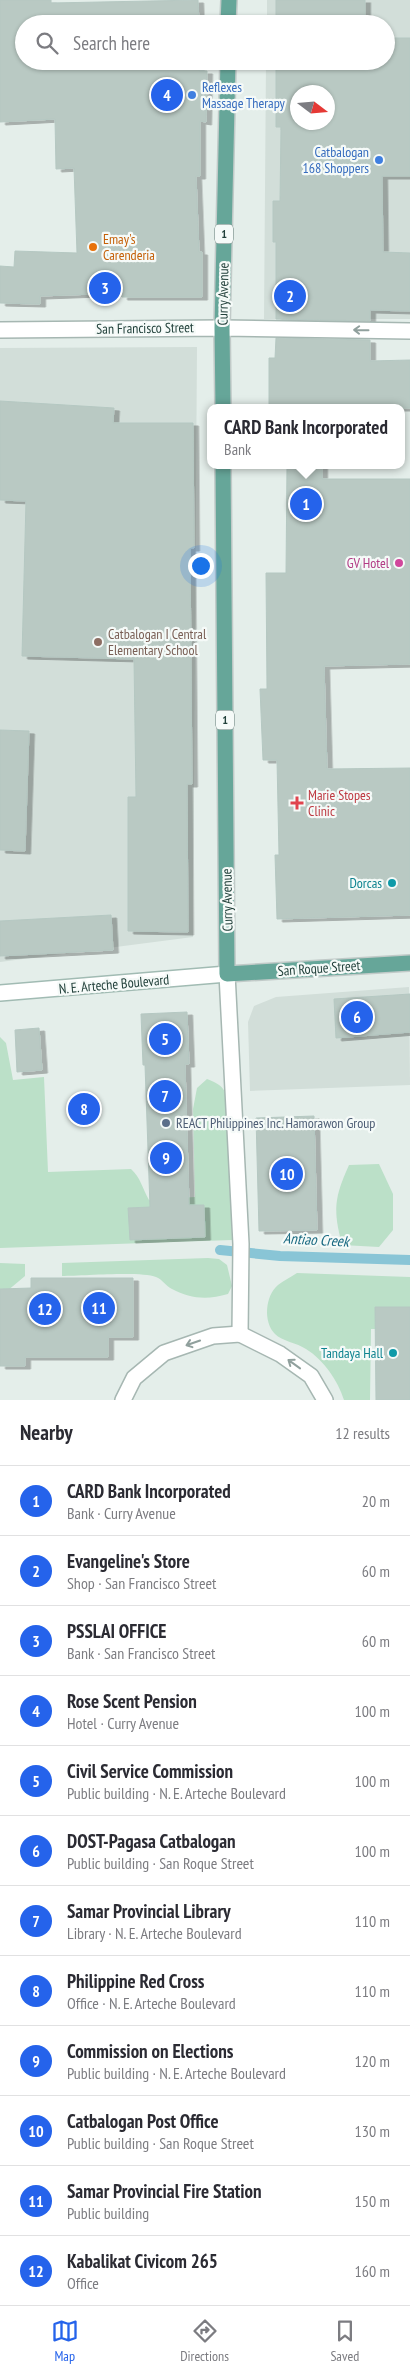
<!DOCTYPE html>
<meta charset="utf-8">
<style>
:root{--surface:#fff;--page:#f7f7f7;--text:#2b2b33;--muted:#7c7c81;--line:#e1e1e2;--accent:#2563eb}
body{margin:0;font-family:"PT Sans Narrow",sans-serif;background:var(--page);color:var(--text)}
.compass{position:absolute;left:290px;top:85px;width:45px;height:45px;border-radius:50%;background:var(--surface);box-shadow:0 1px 4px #0004;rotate:106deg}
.you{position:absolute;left:200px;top:565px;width:18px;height:18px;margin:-12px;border:4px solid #fff;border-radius:50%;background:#1a73e8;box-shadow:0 0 0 8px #1a73e833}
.badge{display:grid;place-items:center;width:32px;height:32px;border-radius:50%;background:var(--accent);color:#fff;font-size:16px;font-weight:700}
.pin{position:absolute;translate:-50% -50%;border:2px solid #fff;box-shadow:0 1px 5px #0006}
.popup{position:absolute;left:207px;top:404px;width:198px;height:65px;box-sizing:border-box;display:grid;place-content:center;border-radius:10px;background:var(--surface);filter:drop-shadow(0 1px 4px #0005);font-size:16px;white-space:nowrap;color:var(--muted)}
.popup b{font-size:19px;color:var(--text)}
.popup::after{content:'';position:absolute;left:50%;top:100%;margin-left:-10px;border:10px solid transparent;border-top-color:var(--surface)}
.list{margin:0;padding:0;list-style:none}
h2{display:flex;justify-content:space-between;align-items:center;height:65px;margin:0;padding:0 20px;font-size:21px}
h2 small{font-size:16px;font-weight:400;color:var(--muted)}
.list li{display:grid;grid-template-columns:32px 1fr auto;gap:15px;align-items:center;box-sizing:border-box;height:70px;padding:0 20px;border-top:1px solid var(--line)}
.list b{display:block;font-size:19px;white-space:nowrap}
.list p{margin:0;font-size:16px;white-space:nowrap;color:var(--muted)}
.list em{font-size:16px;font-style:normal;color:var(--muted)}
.icon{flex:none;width:28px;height:28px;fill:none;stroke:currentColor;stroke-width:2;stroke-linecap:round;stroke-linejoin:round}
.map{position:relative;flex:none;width:410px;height:1400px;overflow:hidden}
.search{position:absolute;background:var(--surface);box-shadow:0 1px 4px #0004;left:15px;right:15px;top:15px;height:55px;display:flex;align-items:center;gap:12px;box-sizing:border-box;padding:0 18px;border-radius:28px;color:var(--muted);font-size:19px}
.sheet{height:905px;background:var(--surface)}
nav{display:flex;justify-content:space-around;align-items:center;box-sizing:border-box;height:70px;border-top:1px solid var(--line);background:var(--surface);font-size:14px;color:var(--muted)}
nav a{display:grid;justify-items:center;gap:2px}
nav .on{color:var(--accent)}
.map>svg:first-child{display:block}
.built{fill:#d2ded9;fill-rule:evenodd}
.green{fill:#bbe0c8}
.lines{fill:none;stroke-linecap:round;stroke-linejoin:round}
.stream{stroke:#89c5d6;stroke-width:10}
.building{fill:#b9c9c3;stroke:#b5c8c2;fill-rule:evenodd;filter:url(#shadow)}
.lane-casing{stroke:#a6b7b2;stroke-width:18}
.street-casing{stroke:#a6b7b2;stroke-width:18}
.secondary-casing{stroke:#a1bbb3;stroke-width:18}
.primary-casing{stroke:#c1cac8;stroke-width:18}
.lane{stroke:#fff;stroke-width:15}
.street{stroke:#fff;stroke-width:15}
.secondary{stroke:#fff;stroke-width:15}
.primary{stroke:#66a699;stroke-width:15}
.oneway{stroke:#90a09d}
.shop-dot{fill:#3f7fe0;stroke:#f5faf8;stroke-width:2}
.food-dot{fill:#e8710a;stroke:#f5faf8;stroke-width:2}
.hotel-dot{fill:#d1479c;stroke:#f5faf8;stroke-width:2}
.education-dot{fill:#8d6e63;stroke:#f5faf8;stroke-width:2}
.health-dot{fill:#e0444e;stroke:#f5faf8;stroke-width:2}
.culture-dot{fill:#0f9aa8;stroke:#f5faf8;stroke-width:2}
.service-dot{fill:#5c6f8a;stroke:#f5faf8;stroke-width:2}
.labels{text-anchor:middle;stroke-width:4.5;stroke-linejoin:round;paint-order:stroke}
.shield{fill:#f5faf8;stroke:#617874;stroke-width:1}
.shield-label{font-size:12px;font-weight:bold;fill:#22413b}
.shop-label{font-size:14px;fill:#366cbe;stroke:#f5faf8;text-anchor:start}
.food-label{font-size:14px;fill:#c56008;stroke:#f5faf8;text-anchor:start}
.street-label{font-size:14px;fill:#22413b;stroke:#f5faf8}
.hotel-label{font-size:14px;fill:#b23c85;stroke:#f5faf8;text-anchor:end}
.education-label{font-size:14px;fill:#785e54;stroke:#f5faf8;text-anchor:start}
.health-label{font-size:14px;fill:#be3a42;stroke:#f5faf8;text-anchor:start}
.culture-label{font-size:14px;fill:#0d838f;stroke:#f5faf8;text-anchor:end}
.service-label{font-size:14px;fill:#4e5e75;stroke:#f5faf8;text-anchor:start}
.water-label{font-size:15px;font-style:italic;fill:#186981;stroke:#f5faf8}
</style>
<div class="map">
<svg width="410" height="1400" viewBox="0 0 410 1400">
<defs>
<filter id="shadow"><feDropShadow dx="5.5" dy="3" stdDeviation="0" flood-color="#0004"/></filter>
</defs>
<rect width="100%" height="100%" fill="#e4eeea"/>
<!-- built -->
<g class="built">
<path d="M 267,0 L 410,0 L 410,319 L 264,319 L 266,61 L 386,61 L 386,24 L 267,24 ZM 298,92 L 328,92 L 328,122 L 298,122 Z"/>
<path d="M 197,347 L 193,937 L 0,962 L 0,348 Z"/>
<path d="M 409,987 L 410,1085 L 250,1091 L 248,1022 L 254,1006 L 276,997 Z"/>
</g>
<!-- green -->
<g class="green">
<path d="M 0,1037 L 6,1043 L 13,1080 L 44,1077 L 48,1172 L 131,1169 C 141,1178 142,1188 149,1200 L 195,1197 L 193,1109 L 197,1088 L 207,1079 C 225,1086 226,1090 228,1109 L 232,1240 L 0,1248 Z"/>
<path d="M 379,1164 L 393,1194 L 393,1230 L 379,1247 L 342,1245 C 333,1210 334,1198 349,1165 Z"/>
<path d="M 208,1258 L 219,1259 L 227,1265 L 232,1286 L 228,1294 C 208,1300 190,1299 172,1289 C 166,1286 162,1279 156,1277 C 141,1271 82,1276 62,1276 L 62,1263 Z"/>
<path d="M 0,1263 L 25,1264 L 25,1276 L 0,1297 Z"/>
<path d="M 297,1273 L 410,1277 L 410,1329 L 371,1329 L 370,1400 L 344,1400 C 338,1381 324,1360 306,1349 C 297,1343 282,1341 275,1334 C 263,1322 265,1296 278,1285 C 283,1281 291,1277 297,1273 Z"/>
</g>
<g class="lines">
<!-- stream -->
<path class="stream" d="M 220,1250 L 280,1256 L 410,1260"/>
</g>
<!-- building -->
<g class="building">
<path d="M 0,0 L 51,0 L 51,3 L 198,0 L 199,24 L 24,24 L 24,61 L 199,61 L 199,71 L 207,71 L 206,122 L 200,121 L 200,176 L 196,176 L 199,252 L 202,252 L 202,297 L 122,297 L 122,293 L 40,296 L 40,304 L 0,303 L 0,266 L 14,267 L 15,251 L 77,253 L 74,168 L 56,169 L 55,119 L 0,122 Z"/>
<rect x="276" y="0" width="89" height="24"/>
<path d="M 386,38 L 410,38 L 410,176 L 382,176 L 383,252 L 410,253 L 410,311 L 370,310 L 370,321 L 276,319 L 276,242 L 273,242 L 273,201 L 280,201 L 281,127 L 276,127 L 276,61 L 386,61 ZM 298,92 L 328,92 L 328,122 L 298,122 Z"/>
<path d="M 276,338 L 370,340 L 370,361 L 410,360 L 410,408 L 269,408 L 269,358 L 275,358 Z"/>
<path d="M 0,401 L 114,408 L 113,423 L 193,423 L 194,548 L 190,548 L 192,784 L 187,784 L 188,932 L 128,931 L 128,797 L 136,797 L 134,659 L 22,656 L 26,501 L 0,500 Z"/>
<path d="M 287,465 L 322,465 L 322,479 L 410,479 L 410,664 L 324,666 L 327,769 L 410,768 L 410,915 L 277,919 L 275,855 L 279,855 L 277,760 L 263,760 L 260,689 L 267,689 L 266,573 L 286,573 Z"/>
<path d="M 0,730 L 29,731 L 25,851 L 0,850 Z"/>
<path d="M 111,915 L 113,950 L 0,956 L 0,921 Z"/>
<path d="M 410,994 L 410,1032 L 336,1038 L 334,999 Z"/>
<path d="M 187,1012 L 189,1064 L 185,1064 L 189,1205 L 204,1205 L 205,1237 L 130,1240 L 128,1208 L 150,1207 L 145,1065 L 143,1065 L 141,1014 Z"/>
<path d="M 39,1028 L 42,1070 L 17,1072 L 15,1030 Z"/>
<path d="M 314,1116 L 317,1230 L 259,1231 L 256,1118 Z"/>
<path d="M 31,1278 L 133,1278 L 133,1337 L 108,1337 L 108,1357 L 25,1357 L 25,1366 L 0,1366 L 0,1289 L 31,1288 Z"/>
<path d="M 375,1307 L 410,1307 L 410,1400 L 376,1400 Z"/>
</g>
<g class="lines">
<defs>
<g id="lane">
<path d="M 227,974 L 241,1244 L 240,1334"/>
<path d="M 240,1334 L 280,1354 L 311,1376 L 325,1400"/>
<path d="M 123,1400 L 134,1378 L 164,1353 L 213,1336 L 240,1334"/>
</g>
<path id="street" d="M 0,330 L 222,328 L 410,331"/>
<path id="secondary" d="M 0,993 L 227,974"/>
<g id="primary">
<path d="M 228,24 L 229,0"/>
<path d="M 223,408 L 222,328 L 228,61"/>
<path d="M 223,465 L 227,974 L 410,963"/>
</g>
</defs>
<!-- lane casing -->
<use href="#lane" class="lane-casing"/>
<!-- street casing -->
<use href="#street" class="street-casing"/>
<!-- secondary casing -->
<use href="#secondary" class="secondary-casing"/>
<!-- primary casing -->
<use href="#primary" class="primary-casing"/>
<!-- lane -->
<use href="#lane" class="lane"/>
<!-- street -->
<use href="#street" class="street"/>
<!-- secondary -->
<use href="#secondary" class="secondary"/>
<!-- primary -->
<use href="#primary" class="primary"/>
</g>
<!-- one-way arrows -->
<defs><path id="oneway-shaft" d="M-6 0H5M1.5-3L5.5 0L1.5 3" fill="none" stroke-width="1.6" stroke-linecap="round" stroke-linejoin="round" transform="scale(1.25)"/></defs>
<g class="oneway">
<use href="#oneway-shaft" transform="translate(361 330) rotate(-179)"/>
<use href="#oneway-shaft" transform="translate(193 1343) rotate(161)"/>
<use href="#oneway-shaft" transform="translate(294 1364) rotate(-144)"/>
</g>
<!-- markers -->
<g class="shop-dot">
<circle cx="192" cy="95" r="5"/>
<circle cx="379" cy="160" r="5"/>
</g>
<circle class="food-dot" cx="93" cy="247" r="5"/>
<circle class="hotel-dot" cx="399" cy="563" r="5"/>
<circle class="education-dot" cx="98" cy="642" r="5"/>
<path class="health-dot" d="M294.5 795.5h5v5h5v5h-5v5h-5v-5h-5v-5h5z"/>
<g class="culture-dot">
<circle cx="392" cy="883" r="5"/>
<circle cx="393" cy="1353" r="5"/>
</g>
<circle class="service-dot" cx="166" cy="1123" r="5"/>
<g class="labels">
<!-- shield labels -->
<g class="shield">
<rect x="215" y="224.5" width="18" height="19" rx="4"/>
<rect x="216" y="710.5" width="18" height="19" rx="4"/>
</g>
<g class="shield-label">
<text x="224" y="238">1</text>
<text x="225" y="724">1</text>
</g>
<!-- shop labels -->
<g class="shop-label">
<text x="202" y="92">Reflexes<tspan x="202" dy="16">Massage Therapy</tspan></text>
<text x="369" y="157" text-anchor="end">Catbalogan<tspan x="369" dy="16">168 Shoppers</tspan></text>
</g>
<!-- food labels -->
<g class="food-label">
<text x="103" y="244">Emay's<tspan x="103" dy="16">Carenderia</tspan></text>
</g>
<!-- street labels -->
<g class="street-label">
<text transform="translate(223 294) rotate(-89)" y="5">Curry Avenue</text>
<text transform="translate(145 328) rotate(-1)" y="5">San Francisco Street</text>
<text transform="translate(227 900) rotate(-91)" y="5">Curry Avenue</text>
<text transform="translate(319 968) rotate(-4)" y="5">San Roque Street</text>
<text transform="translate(114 984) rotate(-5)" y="5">N. E. Arteche Boulevard</text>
</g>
<!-- hotel labels -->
<g class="hotel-label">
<text x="389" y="568">GV Hotel</text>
</g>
<!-- education labels -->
<g class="education-label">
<text x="108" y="639">Catbalogan I Central<tspan x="108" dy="16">Elementary School</tspan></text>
</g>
<!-- health labels -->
<g class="health-label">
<text x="308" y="800">Marie Stopes<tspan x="308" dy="16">Clinic</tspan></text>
</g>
<!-- culture labels -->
<g class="culture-label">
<text x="382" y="888">Dorcas</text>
<text x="383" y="1358">Tandaya Hall</text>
</g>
<!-- service labels -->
<g class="service-label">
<text x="176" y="1128">REACT Philippines Inc. Hamorawon Group</text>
</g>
<!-- water labels -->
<g class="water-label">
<text transform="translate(316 1240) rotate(3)" y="5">Antiao Creek</text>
</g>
</g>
</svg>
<svg class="compass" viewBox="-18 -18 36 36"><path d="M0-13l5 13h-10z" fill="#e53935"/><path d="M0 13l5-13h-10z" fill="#7c7c81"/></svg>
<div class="you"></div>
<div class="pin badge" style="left:306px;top:504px">1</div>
<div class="popup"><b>CARD Bank Incorporated</b>Bank</div>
<div class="pin badge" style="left:290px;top:296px">2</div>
<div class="pin badge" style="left:105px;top:288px">3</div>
<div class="pin badge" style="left:167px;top:95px">4</div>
<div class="pin badge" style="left:165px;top:1039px">5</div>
<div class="pin badge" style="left:357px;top:1017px">6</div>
<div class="pin badge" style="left:165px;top:1096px">7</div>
<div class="pin badge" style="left:84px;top:1109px">8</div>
<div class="pin badge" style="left:166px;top:1158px">9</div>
<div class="pin badge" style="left:287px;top:1174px">10</div>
<div class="pin badge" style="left:99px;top:1308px">11</div>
<div class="pin badge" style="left:45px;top:1309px">12</div>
<div class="search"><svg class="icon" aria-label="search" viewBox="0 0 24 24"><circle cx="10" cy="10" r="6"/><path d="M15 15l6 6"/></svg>Search here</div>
</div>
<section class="sheet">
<h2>Nearby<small>12 results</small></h2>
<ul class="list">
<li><span class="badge">1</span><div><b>CARD Bank Incorporated</b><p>Bank · Curry Avenue</p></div><em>20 m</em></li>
<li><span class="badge">2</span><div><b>Evangeline's Store</b><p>Shop · San Francisco Street</p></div><em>60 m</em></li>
<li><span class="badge">3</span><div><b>PSSLAI OFFICE</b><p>Bank · San Francisco Street</p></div><em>60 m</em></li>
<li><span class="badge">4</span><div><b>Rose Scent Pension</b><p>Hotel · Curry Avenue</p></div><em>100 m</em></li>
<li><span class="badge">5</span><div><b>Civil Service Commission</b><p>Public building · N. E. Arteche Boulevard</p></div><em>100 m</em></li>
<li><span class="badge">6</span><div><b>DOST-Pagasa Catbalogan</b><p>Public building · San Roque Street</p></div><em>100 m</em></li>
<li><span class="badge">7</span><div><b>Samar Provincial Library</b><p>Library · N. E. Arteche Boulevard</p></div><em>110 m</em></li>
<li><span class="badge">8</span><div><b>Philippine Red Cross</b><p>Office · N. E. Arteche Boulevard</p></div><em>110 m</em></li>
<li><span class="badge">9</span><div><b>Commission on Elections</b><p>Public building · N. E. Arteche Boulevard</p></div><em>120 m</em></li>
<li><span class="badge">10</span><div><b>Catbalogan Post Office</b><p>Public building · San Roque Street</p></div><em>130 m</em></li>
<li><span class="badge">11</span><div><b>Samar Provincial Fire Station</b><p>Public building</p></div><em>150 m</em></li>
<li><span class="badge">12</span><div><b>Kabalikat Civicom 265</b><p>Office</p></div><em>160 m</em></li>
</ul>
</section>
<nav>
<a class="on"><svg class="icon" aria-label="map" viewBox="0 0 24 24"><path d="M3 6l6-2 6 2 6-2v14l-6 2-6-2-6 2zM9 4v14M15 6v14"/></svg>Map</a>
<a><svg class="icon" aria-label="directions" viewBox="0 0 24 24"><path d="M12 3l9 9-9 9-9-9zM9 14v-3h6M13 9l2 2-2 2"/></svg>Directions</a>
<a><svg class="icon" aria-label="saved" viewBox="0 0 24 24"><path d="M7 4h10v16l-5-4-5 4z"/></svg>Saved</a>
</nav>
